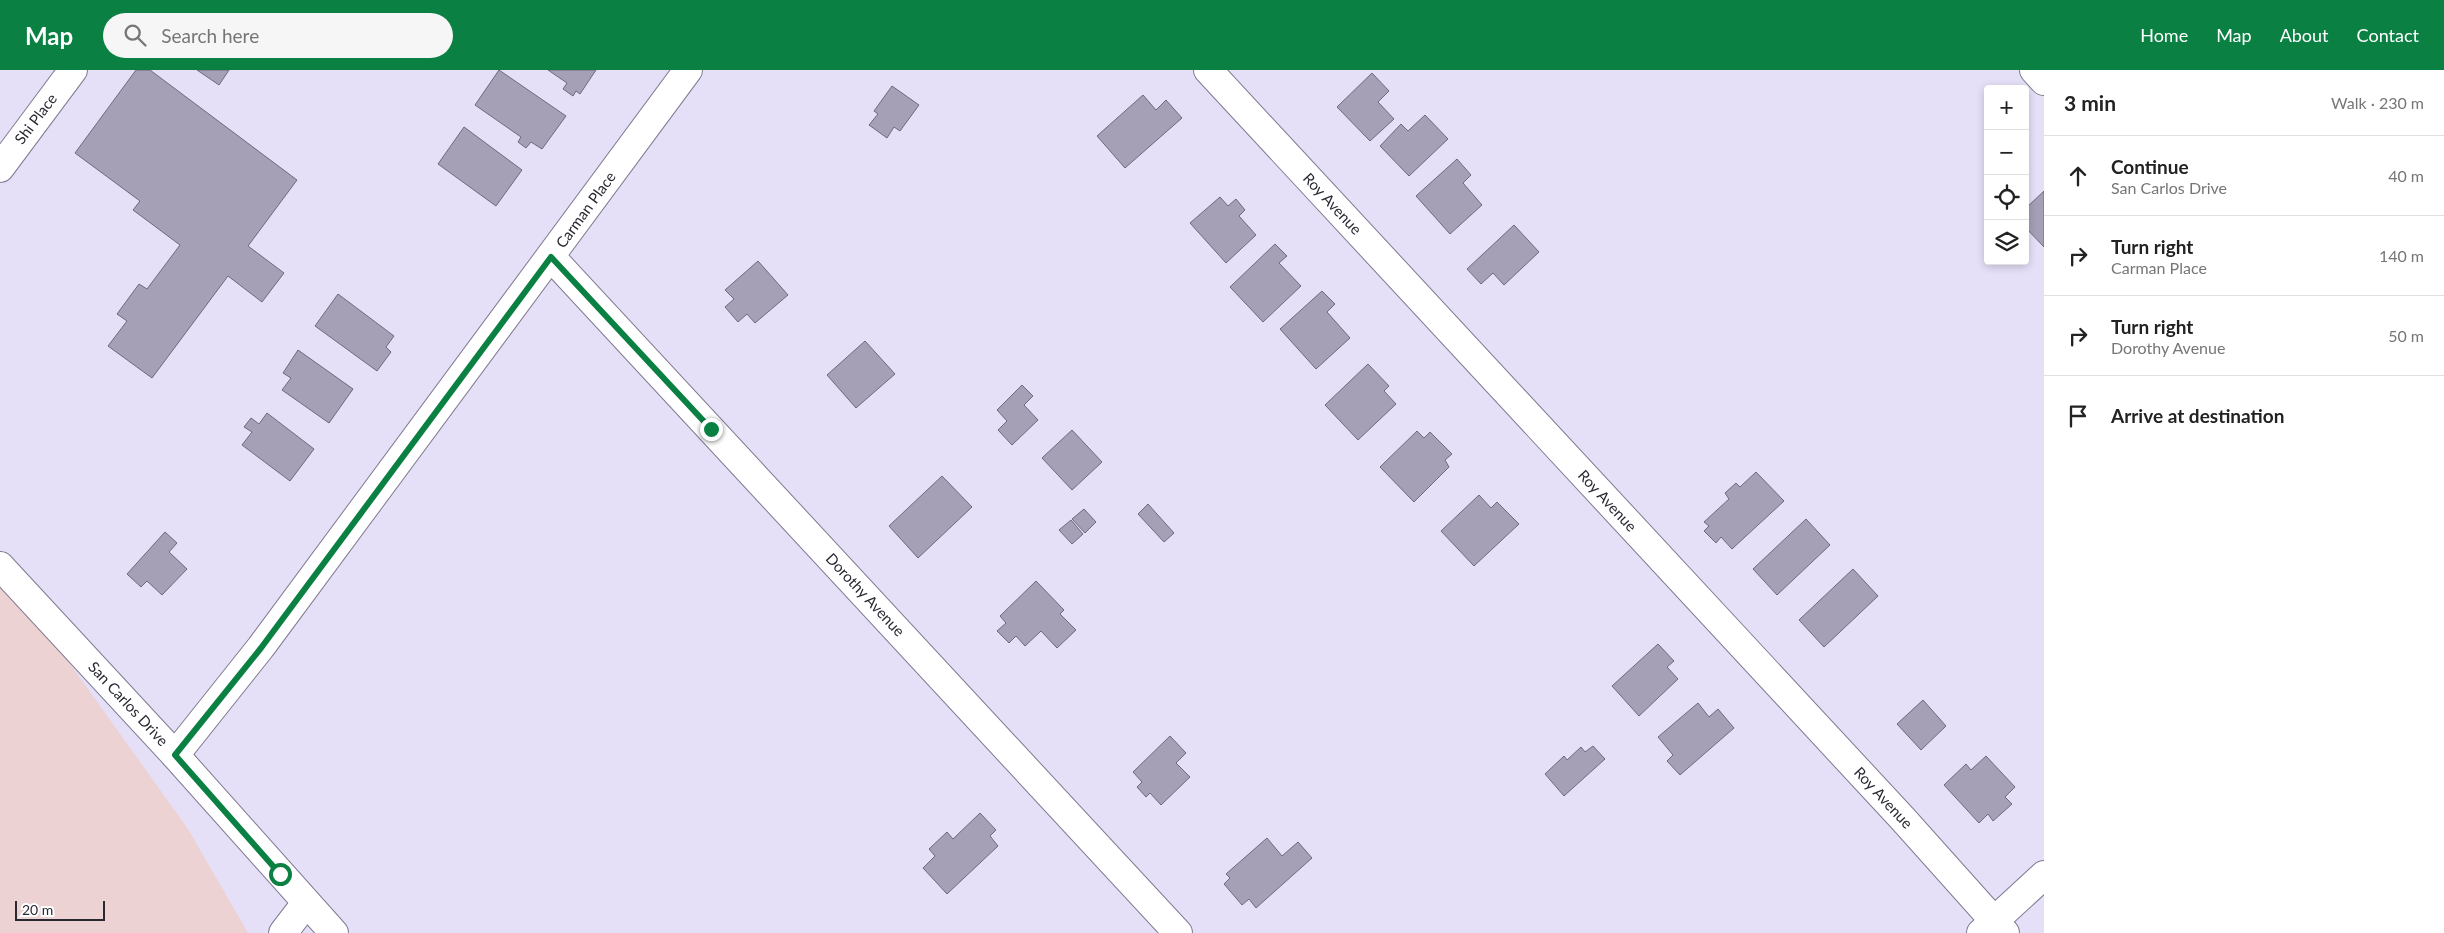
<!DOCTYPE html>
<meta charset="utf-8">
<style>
:root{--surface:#fff;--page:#f6f6f6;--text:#222;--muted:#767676;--line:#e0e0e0;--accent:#0b8043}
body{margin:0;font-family:Lato,sans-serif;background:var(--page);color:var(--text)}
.controls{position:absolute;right:15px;top:15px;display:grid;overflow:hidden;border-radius:5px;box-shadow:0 2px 8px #0003}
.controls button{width:45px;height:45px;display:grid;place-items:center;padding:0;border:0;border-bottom:1px solid var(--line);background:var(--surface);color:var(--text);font:25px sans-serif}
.scale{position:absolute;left:15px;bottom:12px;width:90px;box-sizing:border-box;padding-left:5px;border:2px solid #2a2831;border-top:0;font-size:14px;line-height:18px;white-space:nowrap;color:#2a2831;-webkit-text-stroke:4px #fff;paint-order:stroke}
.stop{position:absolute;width:15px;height:15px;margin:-11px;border:4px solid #0b8043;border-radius:50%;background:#fff}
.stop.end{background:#0b8043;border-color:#fff;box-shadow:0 1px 5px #0008}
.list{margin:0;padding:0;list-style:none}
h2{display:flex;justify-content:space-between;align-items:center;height:65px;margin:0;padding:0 20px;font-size:21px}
h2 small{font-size:16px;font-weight:400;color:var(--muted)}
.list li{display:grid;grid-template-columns:32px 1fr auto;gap:15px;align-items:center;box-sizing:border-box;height:80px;padding:0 20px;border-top:1px solid var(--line)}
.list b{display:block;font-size:19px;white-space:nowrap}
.list p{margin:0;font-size:16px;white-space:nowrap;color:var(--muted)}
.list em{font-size:16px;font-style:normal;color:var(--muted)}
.icon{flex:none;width:28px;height:28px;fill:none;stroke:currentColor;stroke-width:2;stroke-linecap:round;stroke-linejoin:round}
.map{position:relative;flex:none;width:2044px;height:863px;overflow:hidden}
header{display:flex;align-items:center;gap:30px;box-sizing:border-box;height:70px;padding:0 25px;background:var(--accent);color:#fff}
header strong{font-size:24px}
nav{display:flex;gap:28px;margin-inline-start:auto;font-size:18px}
.search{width:350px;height:45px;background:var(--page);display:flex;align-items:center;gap:12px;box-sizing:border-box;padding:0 18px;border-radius:28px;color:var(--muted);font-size:19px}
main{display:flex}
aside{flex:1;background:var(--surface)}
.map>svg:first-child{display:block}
.industrial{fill:#edd2d3}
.building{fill:#a6a0b7;stroke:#6f697e}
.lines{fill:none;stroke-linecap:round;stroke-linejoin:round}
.street-casing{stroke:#7f7a90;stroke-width:30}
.street{stroke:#fff;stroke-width:28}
.route{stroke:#0b8043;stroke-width:6}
.labels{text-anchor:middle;stroke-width:4;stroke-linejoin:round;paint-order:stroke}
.street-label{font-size:15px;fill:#2a2831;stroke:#fff}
</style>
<header>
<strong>Map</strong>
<div class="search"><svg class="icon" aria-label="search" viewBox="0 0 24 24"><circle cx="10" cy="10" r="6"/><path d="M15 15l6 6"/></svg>Search here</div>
<nav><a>Home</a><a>Map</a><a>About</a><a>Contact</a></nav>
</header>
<main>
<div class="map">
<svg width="2044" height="863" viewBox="0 0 2044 863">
<rect width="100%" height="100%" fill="#e5dff8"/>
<!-- industrial -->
<path class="industrial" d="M 0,496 L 188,759 L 248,863 L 0,863 Z"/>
<!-- building -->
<g class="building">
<path d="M 136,0 L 150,0 L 297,110 L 248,176 L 284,203 L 262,232 L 228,206 L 152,308 L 108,276 L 127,251 L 117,244 L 139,214 L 147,219 L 180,175 L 133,140 L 140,131 L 75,83 Z"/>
<path d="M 197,0 L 229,0 L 219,15 Z"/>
<path d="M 499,0 L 566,46 L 542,79 L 531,72 L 526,78 L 518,72 L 521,67 L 475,35 Z"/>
<path d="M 548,0 L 596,0 L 580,24 L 576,21 L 573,26 L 563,19 L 567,13 Z"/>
<path d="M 1372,3 L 1389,21 L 1378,32 L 1394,49 L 1370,71 L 1337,37 Z"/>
<path d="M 892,16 L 919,35 L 900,61 L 894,57 L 887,68 L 869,55 L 878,44 L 874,41 Z"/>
<path d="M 1143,25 L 1156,40 L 1166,30 L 1182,48 L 1125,98 L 1097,66 Z"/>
<path d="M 1425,45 L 1448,69 L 1409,106 L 1380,76 L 1401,54 L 1408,61 Z"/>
<path d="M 464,57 L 522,100 L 496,136 L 438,94 Z"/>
<path d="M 1457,89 L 1471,105 L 1463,113 L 1482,135 L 1450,164 L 1416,126 Z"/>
<path d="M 2044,121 L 2044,177 L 2025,157 L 2025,139 Z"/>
<path d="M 1220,127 L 1228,136 L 1236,129 L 1245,140 L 1239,146 L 1256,165 L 1226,193 L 1190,153 Z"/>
<path d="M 1514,155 L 1539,182 L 1504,215 L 1493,203 L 1481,214 L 1467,199 Z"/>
<path d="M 1275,174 L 1287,186 L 1279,193 L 1301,216 L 1263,252 L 1230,217 Z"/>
<path d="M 758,191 L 788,225 L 755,253 L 747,244 L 738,252 L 725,237 L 734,229 L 725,220 Z"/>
<path d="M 1322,221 L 1335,234 L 1327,242 L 1350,268 L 1316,299 L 1280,259 Z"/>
<path d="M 338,224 L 394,266 L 386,277 L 391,282 L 377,301 L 315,256 Z"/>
<path d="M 865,271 L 895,304 L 856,338 L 827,305 Z"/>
<path d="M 298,280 L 353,319 L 329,353 L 282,320 L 291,308 L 283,303 Z"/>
<path d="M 1368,294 L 1389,316 L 1384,321 L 1396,334 L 1358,370 L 1325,335 Z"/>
<path d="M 1022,315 L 1033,326 L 1024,335 L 1038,350 L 1012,375 L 998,360 L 1007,351 L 997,340 Z"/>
<path d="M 267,343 L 314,379 L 290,411 L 242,375 L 252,362 L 244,357 L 251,348 L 259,354 Z"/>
<path d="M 1072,360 L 1102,392 L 1072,420 L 1042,388 Z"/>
<path d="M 1417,361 L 1424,368 L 1430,362 L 1452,384 L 1445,390 L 1449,397 L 1414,432 L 1380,397 Z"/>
<path d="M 1756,402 L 1784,431 L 1732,479 L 1721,467 L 1716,473 L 1704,461 L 1709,456 L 1704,452 L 1729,429 L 1725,423 L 1736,413 L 1740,417 Z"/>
<path d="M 942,406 L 972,437 L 918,488 L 889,456 Z"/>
<path d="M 1479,425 L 1491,438 L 1497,432 L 1519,454 L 1474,496 L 1441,461 Z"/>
<path d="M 1148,434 L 1174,463 L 1164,472 L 1138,444 Z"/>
<path d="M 1084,439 L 1096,452 L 1085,463 L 1072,449 Z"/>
<path d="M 1806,449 L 1830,475 L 1777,525 L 1753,499 Z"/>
<path d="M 1071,450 L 1083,464 L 1072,474 L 1059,460 Z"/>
<path d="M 165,462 L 177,473 L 169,482 L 187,499 L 162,525 L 147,511 L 141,517 L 127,504 Z"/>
<path d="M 1853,499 L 1878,526 L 1824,577 L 1799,550 Z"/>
<path d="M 1036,511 L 1064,540 L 1060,544 L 1076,560 L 1057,578 L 1041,561 L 1025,576 L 1016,566 L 1009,573 L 997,561 L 1006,553 L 1000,546 Z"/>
<path d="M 1658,574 L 1674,591 L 1667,597 L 1678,609 L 1639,646 L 1612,616 Z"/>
<path d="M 1923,630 L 1946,656 L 1921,680 L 1897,654 Z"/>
<path d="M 1698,633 L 1709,647 L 1718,639 L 1734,658 L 1680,705 L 1667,691 L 1673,685 L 1658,667 Z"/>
<path d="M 1170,666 L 1186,683 L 1176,693 L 1190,707 L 1161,735 L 1150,723 L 1146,727 L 1137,717 L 1142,712 L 1133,702 Z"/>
<path d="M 1593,676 L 1605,689 L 1564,726 L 1545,704 L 1564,686 L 1567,690 L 1581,677 L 1585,682 Z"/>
<path d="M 1986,686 L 2015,717 L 2005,727 L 2012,734 L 1993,751 L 1988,744 L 1979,753 L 1944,715 L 1966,694 L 1971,700 Z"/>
<path d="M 980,743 L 996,760 L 990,766 L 998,776 L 947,824 L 923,798 L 935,786 L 929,779 L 947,762 L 953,769 Z"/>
<path d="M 1267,768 L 1282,786 L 1298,772 L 1312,788 L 1256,838 L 1249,829 L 1242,835 L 1224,814 L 1230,808 L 1226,804 Z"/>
</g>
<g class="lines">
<defs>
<g id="street">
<path d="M 1208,0 L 1903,749 L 2005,863"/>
<path d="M 2034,0 L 2044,11"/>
<path d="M 0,98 L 73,0"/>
<path d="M 551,187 L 1178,863"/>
<path d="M 0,496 L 175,685 L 334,863"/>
<path d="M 175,685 L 261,577 L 688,0"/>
<path d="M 283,863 L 306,833"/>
<path d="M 1981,863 L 2044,805"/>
</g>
</defs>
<!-- street casing -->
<use href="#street" class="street-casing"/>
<!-- street -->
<use href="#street" class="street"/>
</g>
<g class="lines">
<!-- route -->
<path class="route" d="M 280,804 L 175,685 L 261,578 L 551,187 L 711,359"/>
</g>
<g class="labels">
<!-- street labels -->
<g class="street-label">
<text transform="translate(36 49) rotate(-53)" y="5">Shi Place</text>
<text transform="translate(1332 134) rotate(47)" y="5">Roy Avenue</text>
<text transform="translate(586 140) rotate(-54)" y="5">Carman Place</text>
<text transform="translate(1607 431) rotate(47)" y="5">Roy Avenue</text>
<text transform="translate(865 525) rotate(47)" y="5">Dorothy Avenue</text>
<text transform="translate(128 634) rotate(47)" y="5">San Carlos Drive</text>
<text transform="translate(1883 728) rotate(47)" y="5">Roy Avenue</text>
</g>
</g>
</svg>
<div class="controls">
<button>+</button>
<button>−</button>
<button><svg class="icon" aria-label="locate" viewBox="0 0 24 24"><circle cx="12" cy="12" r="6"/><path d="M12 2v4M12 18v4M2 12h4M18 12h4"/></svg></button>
<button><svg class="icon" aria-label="layers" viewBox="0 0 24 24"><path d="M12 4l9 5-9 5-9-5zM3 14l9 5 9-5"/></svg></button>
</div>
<div class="scale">20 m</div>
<div class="stop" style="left:280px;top:804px"></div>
<div class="stop end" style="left:711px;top:359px"></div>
</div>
<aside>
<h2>3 min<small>Walk · 230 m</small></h2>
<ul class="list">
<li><svg class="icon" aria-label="ahead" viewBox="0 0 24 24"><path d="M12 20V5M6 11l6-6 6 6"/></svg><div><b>Continue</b><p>San Carlos Drive</p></div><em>40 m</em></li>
<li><svg class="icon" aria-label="right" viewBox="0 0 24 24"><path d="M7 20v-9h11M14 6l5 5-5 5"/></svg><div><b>Turn right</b><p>Carman Place</p></div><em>140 m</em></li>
<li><svg class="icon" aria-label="right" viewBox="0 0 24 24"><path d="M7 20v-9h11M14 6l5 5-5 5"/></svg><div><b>Turn right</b><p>Dorothy Avenue</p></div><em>50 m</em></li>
<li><svg class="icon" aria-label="arrive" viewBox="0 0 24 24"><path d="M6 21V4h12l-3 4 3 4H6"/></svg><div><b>Arrive at destination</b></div></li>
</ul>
</aside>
</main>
